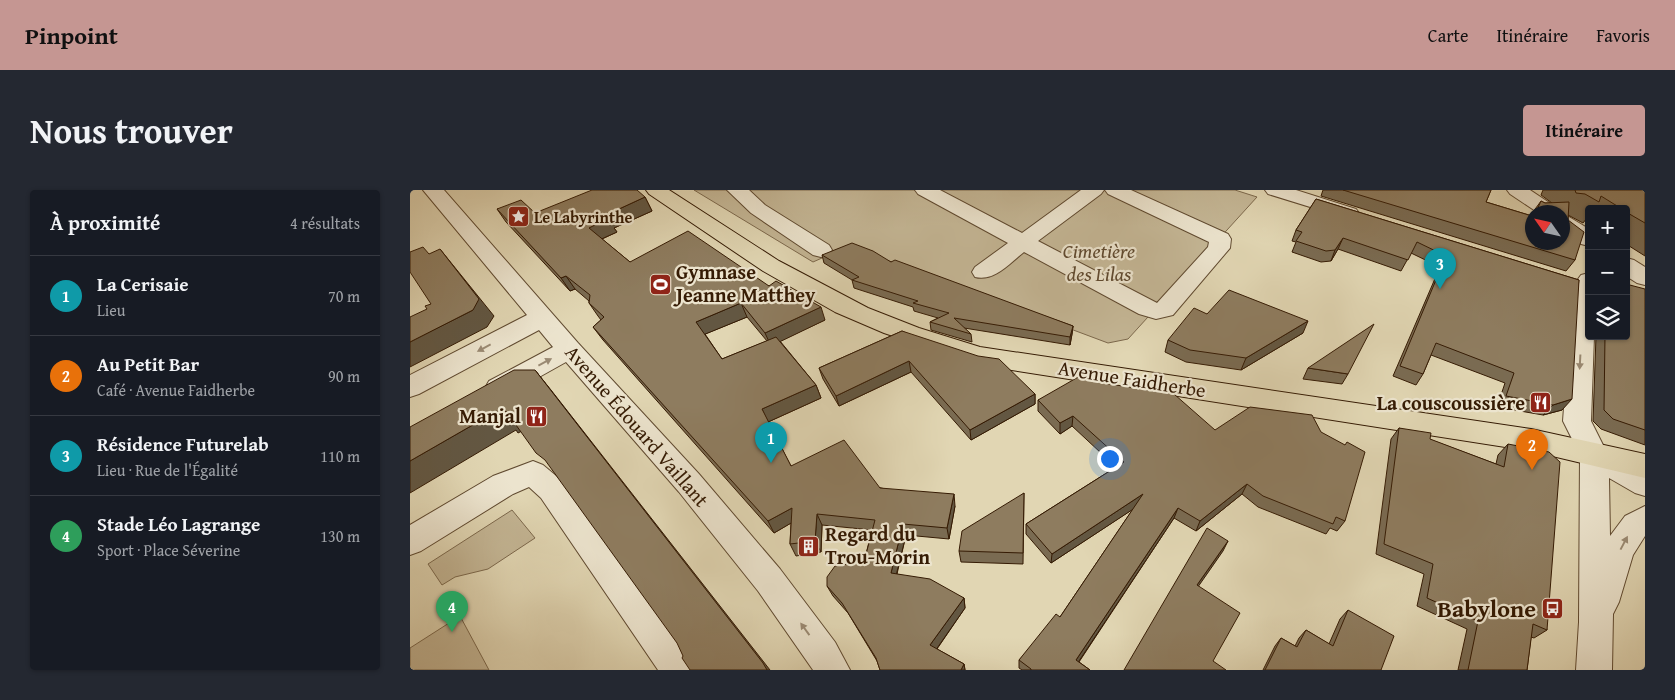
<!DOCTYPE html>
<html lang="fr">
<meta charset="utf-8">
<style>
:root{--surface:#171b24;--page:#242831;--text:#f1f3f6;--muted:#9ea1a6;--line:#363941;--accent:#c59692}
body{margin:0;font-family:"Gentium Book Plus",serif;background:var(--page);color:var(--text)}
.controls{position:absolute;right:15px;top:15px;display:grid;overflow:hidden;border-radius:5px;box-shadow:0 1px 4px #0004}
.controls button{width:45px;height:45px;display:grid;place-items:center;padding:0;border:0;border-bottom:1px solid var(--line);background:var(--surface);color:var(--text);font:25px sans-serif}
.compass{position:absolute;left:1115px;top:15px;width:45px;height:45px;border-radius:50%;background:var(--surface);box-shadow:0 1px 4px #0004;rotate:304deg}
.you{position:absolute;left:699px;top:268px;width:18px;height:18px;margin:-12px;border:4px solid #fff;border-radius:50%;background:#1a73e8;box-shadow:0 0 0 8px #1a73e833}
.badge{display:grid;place-items:center;width:32px;height:32px;border-radius:50%;background:var(--accent);color:#fff;font-size:16px;font-weight:700}
.pin{position:absolute;translate:-50% -41px;filter:drop-shadow(0 1px 2px #0008)}
.pin::after{content:'';position:absolute;top:26px;width:18px;height:15px;background:inherit;clip-path:polygon(0 0,100% 0,50% 100%)}
.list{margin:0;padding:0;list-style:none}
h2{display:flex;justify-content:space-between;align-items:center;height:65px;margin:0;padding:0 20px;font-size:21px}
h2 small{font-size:16px;font-weight:400;color:var(--muted)}
.list li{display:grid;grid-template-columns:32px 1fr auto;gap:15px;align-items:center;box-sizing:border-box;height:80px;padding:0 20px;border-top:1px solid var(--line)}
.list b{display:block;font-size:19px;white-space:nowrap}
.list p{margin:0;font-size:16px;white-space:nowrap;color:var(--muted)}
.list em{font-size:16px;font-style:normal;color:var(--muted)}
.icon{flex:none;width:28px;height:28px;fill:none;stroke:currentColor;stroke-width:2;stroke-linecap:round;stroke-linejoin:round}
.map{position:relative;flex:none;width:1235px;height:480px;overflow:hidden;border-radius:5px}
header{display:flex;align-items:center;gap:30px;box-sizing:border-box;height:70px;padding:0 25px;background:var(--accent);color:#111}
header strong{font-size:24px}
nav{display:flex;gap:28px;margin-inline-start:auto;font-size:18px}
.intro{display:flex;align-items:center;justify-content:space-between;box-sizing:border-box;height:120px;padding:0 30px}
h1{margin:0;font-size:35px}
.button{padding:12px 22px;border-radius:5px;background:var(--accent);color:#111;font-size:18px;font-weight:700}
main{display:flex;gap:30px;padding:0 30px}
aside{flex:1;background:var(--surface);border-radius:5px;box-shadow:0 1px 4px #0004}
.map>svg:first-child{display:block}
.green{fill:#c4b695;stroke:#7c684c}
.lines{fill:none;stroke-linecap:round;stroke-linejoin:round}
.minor-casing{stroke:#604a30;stroke-width:2}
.major-casing{stroke:#351b04;stroke-width:2}
.minor{fill:#ece4ce;fill-rule:evenodd}
.major{fill:#e1d6b3;fill-rule:evenodd}
.wall{fill:#7a6b52;stroke:#351b04;fill-rule:evenodd}
.shaded-wall{fill:#635742;stroke:#351b04}
.building{fill:#8e7c5f;stroke:#351b04}
.oneway{fill:#9a8a73}
.labels{text-anchor:middle;stroke-width:4.5;stroke-linejoin:round;paint-order:stroke}
.far-poi-label{font-size:16px;font-weight:bold;fill:#351b04;stroke:#ece4ce;text-anchor:start}
.park-label{font-size:20px;font-style:italic;fill:#604a30;stroke:#ece4ce}
.poi-label{font-size:20px;font-weight:bold;fill:#351b04;stroke:#ece4ce;text-anchor:start}
.street-label{font-size:20px;fill:#351b04;stroke:#ece4ce}
.near-poi-label{font-size:24px;font-weight:bold;fill:#351b04;stroke:#ece4ce;text-anchor:end}
</style>
<header>
<strong>Pinpoint</strong>
<nav><a>Carte</a><a>Itinéraire</a><a>Favoris</a></nav>
</header>
<div class="intro"><h1>Nous trouver</h1><a class="button">Itinéraire</a></div>
<main>
<aside>
<h2>À proximité<small>4 résultats</small></h2>
<ul class="list">
<li><span class="badge" style="background:#0f9aa8">1</span><div><b>La Cerisaie</b><p>Lieu</p></div><em>70 m</em></li>
<li><span class="badge" style="background:#e8710a">2</span><div><b>Au Petit Bar</b><p>Café · Avenue Faidherbe</p></div><em>90 m</em></li>
<li><span class="badge" style="background:#0f9aa8">3</span><div><b>Résidence Futurelab</b><p>Lieu · Rue de l'Égalité</p></div><em>110 m</em></li>
<li><span class="badge" style="background:#2e9e5b">4</span><div><b>Stade Léo Lagrange</b><p>Sport · Place Séverine</p></div><em>130 m</em></li>
</ul>
</aside>
<div class="map">
<svg width="1235" height="480" viewBox="0 0 1235 480">
<rect width="100%" height="100%" fill="#e1d6b3"/>
<filter id="stains"><feTurbulence type="fractalNoise" baseFrequency=".004" numOctaves="4"/><feColorMatrix values="0 0 0 0 .2 0 0 0 0 .09 0 0 0 0 .02 0 0 0 .5 -.17"/></filter>
<radialGradient id="worn" r=".72"><stop offset=".6" stop-color="#630" stop-opacity="0"/><stop offset="1" stop-color="#630" stop-opacity=".3"/></radialGradient>
<!-- green -->
<g class="green">
<path d="M 284,0 L 825,0 L 847,7 L 718,149 L 698,153 L 439,56 L 403,72 Z"/>
<path d="M 102,320 L 125,348 L 78,379 L 45,387 L 32,395 L 18,374 Z"/>
<path d="M 50,426 L 79,480 L 0,480 L 0,458 Z"/>
</g>
<g class="lines">
<defs>
<g id="minor">
<path d="M 13,0 L 34,0 L 168,153 L 289,284 L 370,379 L 425,452 L 440,480 L 403,480 L 348,401 L 269,302 L 156,172 L 97,205 L 88,208 L 79,205 L 75,198 L 79,191 L 143,157 L 129,140 L 9,204 L 0,207 L 0,185 L 117,125 Z"/>
<path d="M 317,0 L 339,0 L 355,15 L 419,55 L 422,60 L 419,65 L 411,67 L 403,65 L 341,23 Z"/>
<path d="M 505,0 L 530,0 L 612,43 L 671,0 L 694,0 L 691,4 L 628,51 L 747,113 L 798,57 L 799,52 L 698,4 L 695,0 L 721,0 L 818,44 L 821,49 L 820,58 L 763,125 L 746,129 L 729,124 L 614,62 C 600,73 584,92 565,87 L 562,82 L 565,77 L 598,53 L 508,4 Z"/>
<path d="M 855,0 L 886,0 L 946,19 L 949,23 L 946,27 L 939,29 L 858,4 Z"/>
<path d="M 1097,0 L 1120,0 L 1147,18 L 1150,22 L 1127,22 L 1100,4 Z"/>
<path d="M 1152,25 L 1159,27 L 1179,39 L 1179,56 L 1171,54 L 1152,41 Z"/>
<path d="M 1216,68 L 1224,70 L 1235,77 L 1235,95 L 1227,93 L 1216,86 Z"/>
<path d="M 1179,83 L 1179,146 L 1184,146 L 1181,231 L 1194,257 L 1235,280 L 1235,306 L 1225,303 L 1199,288 L 1200,346 L 1215,326 L 1235,316 L 1235,346 L 1223,365 L 1209,412 L 1203,424 L 1202,480 L 1166,480 L 1169,432 L 1170,265 L 1153,231 L 1163,96 L 1171,85 Z"/>
<path d="M 123,271 L 133,275 L 151,290 L 281,468 L 287,480 L 248,480 L 131,308 L 119,297 L 103,304 L 11,361 L 0,365 L 0,335 L 83,286 Z"/>
</g>
<path id="major" d="M 236,0 L 259,0 L 369,71 L 458,118 L 509,138 L 570,157 L 1121,239 L 1235,264 L 1235,288 L 1121,261 L 569,175 L 474,143 L 425,122 L 353,81 L 239,4 Z"/>
</defs>
<!-- minor casing -->
<use href="#minor" class="minor-casing"/>
<!-- major casing -->
<use href="#major" class="major-casing"/>
<!-- minor -->
<use href="#minor" class="minor"/>
<!-- major -->
<use href="#major" class="major"/>
</g>
<!-- wall -->
<g class="wall">
<path d="M 913,0 L 1081,0 L 1076,12 L 1122,26 L 1122,24 L 1122,52 L 1152,22 L 1123,22 L 1131,11 L 1135,13 L 1142,13 L 1131,5 L 1133,0 L 1235,0 L 1235,66 L 1216,54 L 1216,19 L 1179,19 L 1179,29 L 1177,28 L 1173,33 L 1158,25 L 1158,30 L 1165,70 L 1156,81 L 911,6 Z"/>
<path d="M 235,7 L 242,21 L 204,38 L 207,42 L 192,49 L 220,72 L 359,96 L 415,130 L 370,151 L 406,195 L 411,208 L 358,232 L 381,276 L 545,316 L 539,349 L 496,345 L 487,384 L 554,408 L 555,418 L 527,459 L 554,474 L 555,480 L 470,480 L 467,471 L 438,423 L 423,406 L 417,396 L 454,372 L 462,340 L 412,335 L 411,362 L 386,366 L 380,354 L 381,333 L 364,343 L 193,150 L 183,137 L 191,130 L 188,126 L 179,113 L 179,111 L 165,99 L 160,101 L 96,32 L 87,19 L 125,23 ZM 337,127 L 357,151 L 312,169 L 295,144 Z"/>
<path d="M 906,9 L 1169,90 L 1152,220 L 1133,225 L 1087,217 L 1095,193 L 1021,165 L 1013,184 L 1006,195 L 983,186 L 1030,77 L 1001,63 L 991,81 L 928,59 L 921,71 L 911,72 L 882,62 L 886,52 L 882,51 L 886,40 Z"/>
<path d="M 412,65 L 481,72 L 663,136 L 662,144 L 660,155 L 554,138 L 561,144 L 562,152 L 521,140 L 520,132 L 528,128 L 504,121 L 503,117 L 444,98 L 442,90 L 414,73 Z"/>
<path d="M 1235,99 L 1235,255 L 1191,239 L 1183,231 L 1186,146 L 1216,146 Z"/>
<path d="M 797,124 L 893,143 L 831,180 L 776,172 L 755,162 L 758,150 Z"/>
<path d="M 492,141 L 625,204 L 625,214 L 561,250 L 501,182 L 429,216 L 413,189 L 409,178 Z"/>
<path d="M 898,178 L 938,184 L 932,194 L 893,189 Z"/>
<path d="M 693,193 L 805,240 L 935,331 L 927,341 L 920,338 L 916,344 L 848,317 L 832,304 L 786,341 L 764,328 L 669,472 L 680,480 L 612,480 L 609,478 L 609,470 L 650,427 L 723,319 L 641,373 L 616,344 L 616,334 L 706,277 L 662,236 L 650,244 L 628,221 L 628,210 Z"/>
<path d="M 989,238 L 1086,274 L 1088,265 L 1098,254 L 1137,440 L 1124,448 L 1121,447 L 1117,480 L 1048,480 L 1057,439 L 1007,416 L 1014,384 L 966,364 L 981,249 Z"/>
<path d="M 614,303 L 613,374 L 551,372 L 549,361 Z"/>
<path d="M 938,420 L 971,480 L 853,480 L 865,456 L 871,448 L 885,456 L 889,448 L 896,440 L 919,454 L 930,429 Z"/>
</g>
<!-- shaded-wall -->
<g class="shaded-wall">
<path d="M 235,7 L 242,21 L 204,38 L 207,42 L 187,51 L 179,38 L 196,25 Z"/>
<path d="M 933,48 L 928,59 L 921,71 L 925,60 Z"/>
<path d="M 30,59 L 84,126 L 77,137 L 0,177 L 0,152 L 63,120 Z"/>
<path d="M 156,86 L 165,99 L 160,101 L 151,88 Z"/>
<path d="M 331,113 L 337,127 L 293,145 L 286,132 Z"/>
<path d="M 411,117 L 415,130 L 361,156 L 355,143 Z"/>
<path d="M 898,131 L 893,143 L 831,180 L 836,168 Z"/>
<path d="M 663,136 L 662,144 L 660,155 L 660,147 Z"/>
<path d="M 499,171 L 501,182 L 429,216 L 426,206 Z"/>
<path d="M 125,180 L 141,200 L 360,480 L 357,480 Z"/>
<path d="M 406,195 L 411,208 L 358,232 L 352,219 Z"/>
<path d="M 625,204 L 625,214 L 561,250 L 560,240 Z"/>
<path d="M 1162,209 L 1152,220 L 1133,225 L 1143,215 Z"/>
<path d="M 87,221 L 96,221 L 114,240 L 108,243 L 106,240 L 0,303 L 0,271 Z"/>
<path d="M 663,226 L 662,236 L 650,244 L 650,233 Z"/>
<path d="M 837,294 L 832,304 L 786,341 L 790,331 Z"/>
<path d="M 544,304 L 545,316 L 539,349 L 537,338 Z"/>
<path d="M 733,304 L 731,314 L 641,373 L 642,364 Z"/>
<path d="M 382,318 L 388,329 L 364,343 L 358,331 Z"/>
<path d="M 768,318 L 764,328 L 665,477 L 666,470 Z"/>
<path d="M 407,324 L 412,335 L 411,362 L 405,351 Z"/>
<path d="M 493,334 L 496,345 L 484,394 L 481,383 Z"/>
<path d="M 818,351 L 813,361 L 783,404 L 787,395 Z"/>
<path d="M 554,408 L 555,418 L 523,464 L 520,455 Z"/>
<path d="M 554,474 L 555,480 L 551,480 Z"/>
</g>
<!-- building -->
<g class="building">
<path d="M 182,0 L 227,0 L 235,7 L 196,25 L 199,28 L 179,38 L 220,72 L 278,41 L 359,96 L 366,91 L 411,117 L 355,143 L 331,113 L 286,132 L 312,169 L 366,147 L 406,195 L 352,219 L 381,276 L 434,250 L 470,298 L 544,304 L 537,338 L 493,334 L 481,383 L 520,389 L 554,408 L 520,455 L 554,474 L 551,480 L 470,480 L 466,468 L 432,413 L 417,396 L 417,387 L 425,376 L 454,372 L 465,330 L 407,324 L 405,351 L 380,354 L 382,318 L 358,331 L 183,137 L 194,127 L 179,113 L 180,105 L 156,86 L 151,88 L 87,19 L 111,10 L 125,23 Z"/>
<path d="M 933,0 L 1081,0 L 1076,12 L 1122,26 L 1122,52 L 1152,52 L 1152,22 L 1126,22 L 1131,11 L 1135,13 L 1159,12 L 1158,30 L 1174,42 L 1165,70 Z"/>
<path d="M 1165,0 L 1235,0 L 1235,33 L 1216,22 L 1216,19 L 1212,19 L 1191,6 L 1189,12 L 1175,4 L 1166,3 Z"/>
<path d="M 906,9 L 1169,90 L 1162,209 L 1143,215 L 1096,206 L 1104,183 L 1026,153 L 1013,184 L 990,176 L 1036,66 L 1007,52 L 998,70 L 933,48 L 925,60 L 916,61 L 886,51 L 892,42 L 886,40 Z"/>
<path d="M 442,53 L 463,61 L 481,72 L 485,70 L 663,136 L 660,147 L 544,128 L 561,144 L 520,132 L 539,123 L 503,113 L 508,111 L 442,90 L 449,87 L 412,65 Z"/>
<path d="M 13,57 L 19,64 L 30,59 L 69,109 L 63,120 L 0,152 L 0,127 L 17,119 L 15,116 L 21,114 L 0,82 L 0,62 Z"/>
<path d="M 1216,94 L 1235,99 L 1235,240 L 1203,229 L 1194,220 L 1195,146 L 1216,146 Z"/>
<path d="M 819,100 L 898,131 L 836,168 L 780,160 L 758,150 L 784,118 L 797,124 Z"/>
<path d="M 964,134 L 938,184 L 898,178 Z"/>
<path d="M 492,141 L 568,166 L 589,169 L 625,204 L 560,240 L 499,171 L 426,206 L 409,178 Z"/>
<path d="M 104,180 L 125,180 L 353,473 L 357,480 L 280,480 L 272,468 L 273,466 L 267,453 L 135,270 L 126,263 L 96,221 L 90,224 L 87,221 L 0,271 L 0,237 Z"/>
<path d="M 677,182 L 694,185 L 693,193 L 764,204 L 805,240 L 840,217 L 902,225 L 911,242 L 935,255 L 937,252 L 955,262 L 935,331 L 926,327 L 923,334 L 853,306 L 837,294 L 790,331 L 768,318 L 666,470 L 680,480 L 621,480 L 621,479 L 609,470 L 646,424 L 650,427 L 733,304 L 642,364 L 616,334 L 714,272 L 663,226 L 650,233 L 628,210 Z"/>
<path d="M 989,238 L 1021,243 L 1020,249 L 1094,277 L 1098,254 L 1139,262 L 1150,272 L 1137,440 L 1123,434 L 1117,480 L 1058,480 L 1068,431 L 1017,408 L 1023,374 L 974,354 Z"/>
<path d="M 614,303 L 613,363 L 549,361 L 552,341 Z"/>
<path d="M 797,338 L 818,351 L 787,395 L 830,423 L 803,471 L 816,480 L 714,480 Z"/>
<path d="M 938,420 L 984,446 L 971,480 L 855,480 L 871,448 L 887,457 L 896,440 L 923,456 Z"/>
</g>
<!-- one-way arrows -->
<defs><path id="oneway-solid" d="M-6-.8H1V-3.2L6.5 0L1 3.2V.8H-6Z" transform="scale(1.25)"/></defs>
<g class="oneway">
<use href="#oneway-solid" transform="translate(74 158) rotate(152)"/>
<use href="#oneway-solid" transform="translate(135 172) rotate(-28)"/>
<use href="#oneway-solid" transform="translate(1170 172) rotate(93)"/>
<use href="#oneway-solid" transform="translate(1214 353) rotate(-62)"/>
<use href="#oneway-solid" transform="translate(395 439) rotate(-126)"/>
</g>
<!-- icons -->
<defs>
<symbol id="sight-square" viewBox="-11 -11 22 22"><rect x="-9" y="-9" width="18" height="18" rx="4" fill="#8f2418" stroke="#ece4ce"/><path d="M0-6L1.8-2.2L6-1.7L2.9 1.2L3.7 5.4L0 3.3L-3.7 5.4L-2.9 1.2L-6-1.7L-1.8-2.2Z" fill="#fff"/></symbol>
<symbol id="stadium-square" viewBox="-11 -11 22 22"><rect x="-9" y="-9" width="18" height="18" rx="4" fill="#8f2418" stroke="#ece4ce"/><path d="M0-5a6.5 5 0 1 0 0 10a6.5 5 0 1 0 0-10ZM-3.5-1.8h7v3.6h-7Z" fill="#fff"/></symbol>
<symbol id="restaurant-square" viewBox="-11 -11 22 22"><rect x="-9" y="-9" width="18" height="18" rx="4" fill="#8f2418" stroke="#ece4ce"/><path d="M-5-6h1v4h1v-4h1v4h1v-4h1v5L-1.5 .5V6h-2V.5L-5-1ZM5-6V6H3V1.5H1.5Q1.5-4 5-6Z" fill="#fff"/></symbol>
<symbol id="building-square" viewBox="-11 -11 22 22"><rect x="-9" y="-9" width="18" height="18" rx="4" fill="#8f2418" stroke="#ece4ce"/><path d="M-4-6H4V6H1V3H-1V6H-4ZM-2.5-4.3h1.7v1.8h-1.7ZM.8-4.3h1.7v1.8H.8ZM-2.5-1h1.7V.8h-1.7ZM.8-1h1.7V.8H.8Z" fill="#fff"/></symbol>
<symbol id="bus-square" viewBox="-11 -11 22 22"><rect x="-9" y="-9" width="18" height="18" rx="4" fill="#8f2418" stroke="#ece4ce"/><path d="M-5-6H5V4H4V6H2V4H-2V6H-4V4H-5ZM-3.5-4V0h7V-4ZM-3.5 1.2v1.5H-2V1.2ZM2 1.2v1.5H3.5V1.2Z" fill="#fff"/></symbol>
</defs>
<g fill-rule="evenodd">
<use href="#sight-square" x="96" y="14" width="25" height="25"/>
<use href="#stadium-square" x="238" y="82" width="25" height="25"/>
<use href="#restaurant-square" x="1118" y="200" width="25" height="25"/>
<use href="#restaurant-square" x="114" y="214" width="25" height="25"/>
<use href="#building-square" x="386" y="344" width="25" height="25"/>
<use href="#bus-square" x="1130" y="406" width="25" height="25"/>
</g>
<g class="labels">
<!-- far-poi labels -->
<g class="far-poi-label">
<text x="124" y="33">Le Labyrinthe</text>
</g>
<!-- park labels -->
<g class="park-label">
<text x="689" y="68">Cimetière<tspan x="689" dy="23">des Lilas</tspan></text>
</g>
<!-- poi labels -->
<g class="poi-label">
<text x="266" y="89">Gymnase<tspan x="266" dy="23">Jeanne Matthey</tspan></text>
<text x="1115" y="220" text-anchor="end">La couscoussière</text>
<text x="111" y="233" text-anchor="end">Manjal</text>
<text x="415" y="351">Regard du<tspan x="415" dy="23">Trou-Morin</tspan></text>
</g>
<!-- street labels -->
<g class="street-label">
<text transform="translate(722 189) rotate(9)" y="7">Avenue Faidherbe</text>
<text transform="translate(227 236) rotate(49)" y="7">Avenue Édouard Vaillant</text>
</g>
<!-- near-poi labels -->
<g class="near-poi-label">
<text x="1126" y="427">Babylone</text>
</g>
</g>
<rect width="100%" height="100%" filter="url(#stains)"/>
<rect width="100%" height="100%" fill="url(#worn)"/>
</svg>
<div class="controls">
<button>+</button>
<button>−</button>
<button><svg class="icon" aria-label="layers" viewBox="0 0 24 24"><path d="M12 4l9 5-9 5-9-5zM3 14l9 5 9-5"/></svg></button>
</div>
<svg class="compass" viewBox="-18 -18 36 36"><path d="M0-13l5 13h-10z" fill="#e53935"/><path d="M0 13l5-13h-10z" fill="#9ea1a6"/></svg>
<div class="you"></div>
<div class="pin badge" style="left:361px;top:273px;background:#0f9aa8">1</div>
<div class="pin badge" style="left:1122px;top:280px;background:#e8710a">2</div>
<div class="pin badge" style="left:1030px;top:99px;background:#0f9aa8">3</div>
<div class="pin badge" style="left:42px;top:442px;background:#2e9e5b">4</div>
</div>
</main>
